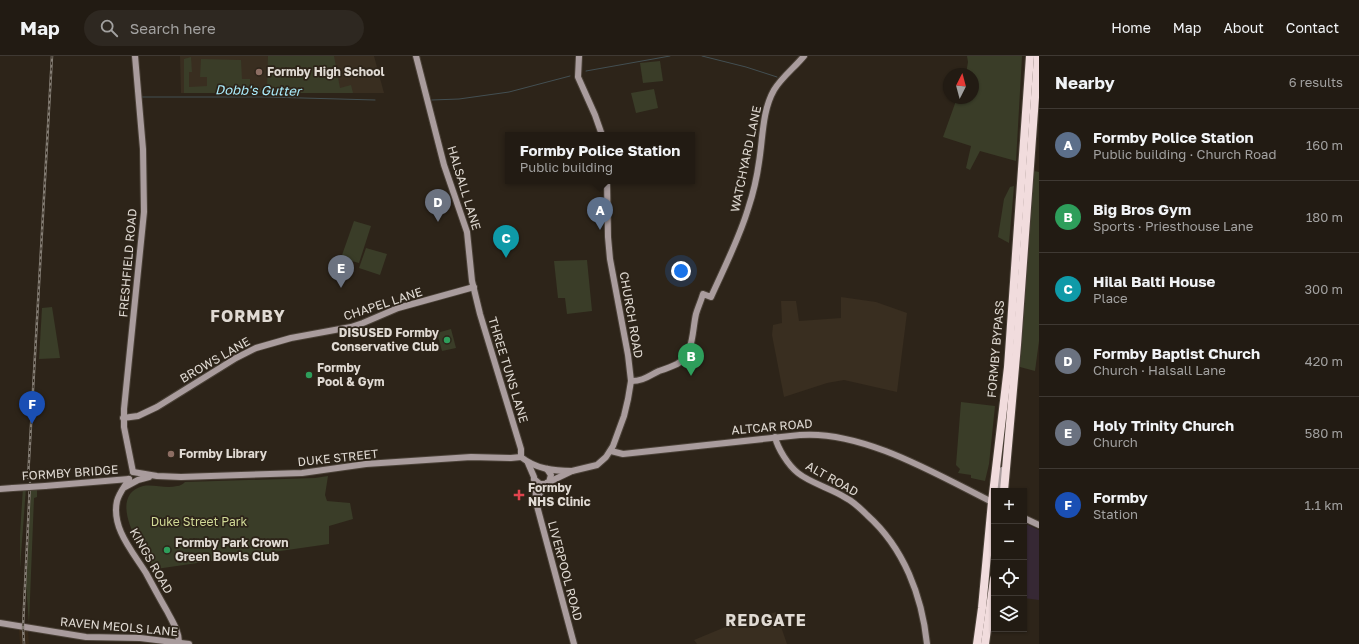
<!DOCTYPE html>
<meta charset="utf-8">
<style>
:root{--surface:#221b13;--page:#2e2821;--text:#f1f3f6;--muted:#a2a1a0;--line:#3f3933;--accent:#db2777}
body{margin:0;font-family:"Golos Text",sans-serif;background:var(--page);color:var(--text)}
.controls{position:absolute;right:12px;bottom:12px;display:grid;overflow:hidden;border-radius:0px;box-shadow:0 1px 3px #0004}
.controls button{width:36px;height:36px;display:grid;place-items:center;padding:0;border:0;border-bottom:1px solid var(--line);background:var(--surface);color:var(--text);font:20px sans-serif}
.compass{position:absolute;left:943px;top:12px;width:36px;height:36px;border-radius:50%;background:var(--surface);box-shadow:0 1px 3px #0004;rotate:6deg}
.you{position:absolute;left:681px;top:215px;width:14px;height:14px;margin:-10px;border:3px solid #fff;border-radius:50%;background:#1a73e8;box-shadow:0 0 0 6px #1a73e833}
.badge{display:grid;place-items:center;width:26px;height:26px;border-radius:50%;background:var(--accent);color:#fff;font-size:13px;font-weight:700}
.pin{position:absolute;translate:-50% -33px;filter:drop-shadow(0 1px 2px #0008)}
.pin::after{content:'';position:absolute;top:21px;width:14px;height:12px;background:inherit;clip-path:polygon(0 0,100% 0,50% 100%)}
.popup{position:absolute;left:505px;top:76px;width:190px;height:52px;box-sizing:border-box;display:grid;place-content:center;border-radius:0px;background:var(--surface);filter:drop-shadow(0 1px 3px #0005);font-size:13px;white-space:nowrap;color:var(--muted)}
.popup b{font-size:15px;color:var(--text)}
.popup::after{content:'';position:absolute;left:50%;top:100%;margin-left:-8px;border:8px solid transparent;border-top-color:var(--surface)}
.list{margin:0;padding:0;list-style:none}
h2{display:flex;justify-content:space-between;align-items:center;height:52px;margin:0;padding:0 16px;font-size:17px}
h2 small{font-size:13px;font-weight:400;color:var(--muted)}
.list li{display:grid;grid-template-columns:26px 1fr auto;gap:12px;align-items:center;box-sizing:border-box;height:72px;padding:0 16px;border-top:1px solid var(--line)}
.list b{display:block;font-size:15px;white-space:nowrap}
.list p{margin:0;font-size:13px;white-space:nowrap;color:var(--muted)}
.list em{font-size:13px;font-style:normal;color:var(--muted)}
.icon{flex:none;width:22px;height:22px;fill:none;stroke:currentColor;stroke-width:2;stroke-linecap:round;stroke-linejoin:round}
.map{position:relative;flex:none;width:1039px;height:588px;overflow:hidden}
header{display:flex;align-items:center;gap:24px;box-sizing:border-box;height:56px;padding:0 20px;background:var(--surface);border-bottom:1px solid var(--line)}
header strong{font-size:19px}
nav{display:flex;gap:22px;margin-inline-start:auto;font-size:14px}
.search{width:280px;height:36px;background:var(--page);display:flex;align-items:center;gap:10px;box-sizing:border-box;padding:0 14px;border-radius:22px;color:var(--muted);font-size:15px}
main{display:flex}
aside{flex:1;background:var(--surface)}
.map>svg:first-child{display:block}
.commercial{fill:#362834}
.built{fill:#372919}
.education{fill:#392e20}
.green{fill:#3a3d28}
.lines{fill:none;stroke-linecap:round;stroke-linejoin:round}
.stream{stroke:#434f52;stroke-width:1}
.secondary-casing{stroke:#4a4137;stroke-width:8}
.highway-casing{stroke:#4a4137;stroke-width:10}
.secondary{stroke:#a99c9d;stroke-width:6}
.highway{stroke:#f1dcdd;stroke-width:8}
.rail-casing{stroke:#857e75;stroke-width:2.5}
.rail{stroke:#2d2419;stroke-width:1;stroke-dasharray:3;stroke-linecap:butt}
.secondary-bridge-casing{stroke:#4a4137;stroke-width:8;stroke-linecap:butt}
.secondary-bridge{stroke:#a99c9d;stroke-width:6}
.education-dot{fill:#8d6e63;stroke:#2d2419;stroke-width:1.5}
.leisure-dot{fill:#2e9e5b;stroke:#2d2419;stroke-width:1.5}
.health-dot{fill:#e0444e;stroke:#2d2419;stroke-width:1.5}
.labels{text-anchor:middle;stroke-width:3.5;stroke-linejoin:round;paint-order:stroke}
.poi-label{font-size:12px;font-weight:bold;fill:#e0dad3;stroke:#2d2419;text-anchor:start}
.street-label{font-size:12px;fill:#e0dad3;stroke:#2d2419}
.park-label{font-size:12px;fill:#d1da97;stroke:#2d2419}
.water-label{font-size:13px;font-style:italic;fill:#aaecfc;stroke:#2d2419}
.district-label{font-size:16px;font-weight:bold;letter-spacing:1px;fill:#e0dad3;stroke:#2d2419}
</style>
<header>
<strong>Map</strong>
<div class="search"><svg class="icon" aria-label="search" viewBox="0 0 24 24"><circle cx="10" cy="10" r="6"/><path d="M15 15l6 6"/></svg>Search here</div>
<nav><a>Home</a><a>Map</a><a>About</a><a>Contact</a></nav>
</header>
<main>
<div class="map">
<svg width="1039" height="588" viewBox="0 0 1039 588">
<rect width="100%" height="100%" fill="#2d2419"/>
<!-- commercial -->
<path class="commercial" d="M 1024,467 L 1039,474 L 1039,544 L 1024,542 Z"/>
<!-- built -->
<path class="built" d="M 19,573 L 28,575 L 29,588 L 20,588 Z"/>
<!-- education -->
<g class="education">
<path d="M 180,0 L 374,0 L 384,37 L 181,37 Z"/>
<path d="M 841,241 L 876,246 L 907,257 L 897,336 L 844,324 L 827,327 L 784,341 L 772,279 L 773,269 L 782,267 L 781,245 L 796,245 L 799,265 L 841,262 Z"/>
<path d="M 776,556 L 787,588 L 697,588 L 694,584 L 747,562 L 747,564 Z"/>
</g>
<!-- green -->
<g class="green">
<path d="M 268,0 L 334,0 L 340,32 L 351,29 L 353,37 L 184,37 L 184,3 L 191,1 L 192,16 L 189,16 L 189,31 L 207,30 L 207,21 L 200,21 L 201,3 L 241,4 L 242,23 L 250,23 L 250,32 L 267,33 Z"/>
<path d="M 967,0 L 1022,0 L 1016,105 L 980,95 L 970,114 L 966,112 L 971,90 L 943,81 L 957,42 L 973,42 L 973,18 L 966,18 L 968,6 Z"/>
<path d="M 660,5 L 663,25 L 643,27 L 640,7 Z"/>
<path d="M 654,33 L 658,52 L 636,57 L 631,37 Z"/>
<path d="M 1034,115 L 1039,116 L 1039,285 L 1035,315 L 1020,311 Z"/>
<path d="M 1014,130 L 1009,187 L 998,181 L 1004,143 L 1010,131 Z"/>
<path d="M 354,165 L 371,170 L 359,207 L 341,202 Z"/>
<path d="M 366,192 L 387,198 L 380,219 L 359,212 Z"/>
<path d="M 587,204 L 592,255 L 567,258 L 565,242 L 558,242 L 554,205 Z"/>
<path d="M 52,251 L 60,302 L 39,303 L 42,252 Z"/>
<path d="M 451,273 L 456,292 L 442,295 L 437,277 Z"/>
<path d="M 961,346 L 995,350 L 989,408 L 985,425 L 971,422 L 971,419 L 958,417 L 960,413 L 956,409 Z"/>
<path d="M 328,420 L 325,439 L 327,445 L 350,447 L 353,463 L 329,470 L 329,488 L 156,513 C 142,497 105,440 143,430 C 154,428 166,433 177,430 C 180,430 183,428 185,426 L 315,422 Z"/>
<path d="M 37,430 L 37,441 L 34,442 L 29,568 L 26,528 L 31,431 Z"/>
<path d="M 23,431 L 26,431 L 20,513 L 20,479 Z"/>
</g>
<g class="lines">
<!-- stream -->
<g class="stream">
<path d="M 702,0 L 746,11 L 777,21"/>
<path d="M 586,15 L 670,0"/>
<path d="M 142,41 L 266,41 L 375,44"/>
<path d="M 432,44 L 459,43 L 509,36 L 570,20"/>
</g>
<defs>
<g id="secondary">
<path d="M 416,0 L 444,109 L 467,176 L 472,225 L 480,258 L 521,393 L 521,401 C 536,413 554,415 572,415"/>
<path d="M 579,0 L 578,21 L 595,59 L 602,79"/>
<path d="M 631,325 C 644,325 648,320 659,315 C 665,313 671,311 677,308 C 694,299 692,275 696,258 C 698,251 701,245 703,238 L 711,241 C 724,212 739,183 748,153 C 753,138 757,121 759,106 C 763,82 762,55 774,34 C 781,22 795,11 804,0"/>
<path d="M 123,362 L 138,360 L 157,351 L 236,302 L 256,292 L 291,282 L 351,271 L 363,267 L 398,252 L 474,231"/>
<path d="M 775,381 C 778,393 788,409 798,417 C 810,427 833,433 846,442 C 854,446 861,453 867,459 C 904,492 922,540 927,588"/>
<path d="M 611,395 L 623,398 L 800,379 C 863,374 938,419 994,447"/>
<path d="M 528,407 L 534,421 L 537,450 L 574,588"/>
<path d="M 133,416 L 124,371 L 124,353 L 144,156 L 143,93 L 135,0"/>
<path d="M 133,416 L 157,420 L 181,421 L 302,417 L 366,408 L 471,401 L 511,402 L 521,401"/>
<path d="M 129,423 C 125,430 119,437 117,445 C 111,472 133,496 146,517 C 153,530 160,543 167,555 C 172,565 179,575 179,586"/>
<path d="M 534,423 L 540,428 L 545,428 L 549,426 L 551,419 L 547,413"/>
<path d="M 549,426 L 572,415 L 597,409 L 606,401 L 613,390 L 624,360 L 628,343 L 631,325 L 628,299 L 610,203 L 608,181 L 607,125"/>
<path d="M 45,430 L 129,423"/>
<path d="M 125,431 L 138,424 L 149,421"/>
<path d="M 0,433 L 13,432"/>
<path d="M 999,435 L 1002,414"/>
<path d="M 537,445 L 540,437 L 547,427"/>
<path d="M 1024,462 L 1039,469"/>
<path d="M 992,492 L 994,473"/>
<path d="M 0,567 L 86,581 L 140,582 L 189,588"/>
</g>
<g id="highway">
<path d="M 1004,435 L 1017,289 L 1038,0"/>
<path d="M 977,588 L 982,552 L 992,446 L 1008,311 L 1030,0"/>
<path d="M 985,588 L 994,523"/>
</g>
</defs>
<!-- secondary casing -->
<use href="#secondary" class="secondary-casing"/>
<!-- highway casing -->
<use href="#highway" class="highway-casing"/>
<!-- secondary -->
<use href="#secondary" class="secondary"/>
<!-- highway -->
<use href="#highway" class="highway"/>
<defs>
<g id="rail">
<path d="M 28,422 L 52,0"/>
<path d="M 24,588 L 23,571 L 30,427"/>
</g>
</defs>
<!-- rail casing -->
<use href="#rail" class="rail-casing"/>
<!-- rail -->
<use href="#rail" class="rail"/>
<defs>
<path id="secondary-bridge" d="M 13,432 L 45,430"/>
</defs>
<!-- secondary-bridge casing -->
<use href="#secondary-bridge" class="secondary-bridge-casing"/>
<!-- secondary-bridge -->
<use href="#secondary-bridge" class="secondary-bridge"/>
</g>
<!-- markers -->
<g class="education-dot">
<circle cx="259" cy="16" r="4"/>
<circle cx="171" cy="398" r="4"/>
</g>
<g class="leisure-dot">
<circle cx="447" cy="284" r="4"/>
<circle cx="309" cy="319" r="4"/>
<circle cx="167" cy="494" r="4"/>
</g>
<path class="health-dot" d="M517 433h4v4h4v4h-4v4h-4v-4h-4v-4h4z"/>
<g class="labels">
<!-- poi labels -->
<g class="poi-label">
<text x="267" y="20">Formby High School</text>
<text x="439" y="281" text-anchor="end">DISUSED Formby<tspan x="439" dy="14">Conservative Club</tspan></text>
<text x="317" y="316">Formby<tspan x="317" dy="14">Pool &amp; Gym</tspan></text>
<text x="179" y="402">Formby Library</text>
<text x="528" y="436">Formby<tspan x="528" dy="14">NHS Clinic</tspan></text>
<text x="175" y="491">Formby Park Crown<tspan x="175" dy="14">Green Bowls Club</tspan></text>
</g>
<!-- street labels -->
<g class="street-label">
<text transform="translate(746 103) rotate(-78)" y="4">WATCHYARD LANE</text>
<text transform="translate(464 132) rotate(73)" y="4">HALSALL LANE</text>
<text transform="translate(128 207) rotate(-85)" y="4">FRESHFIELD ROAD</text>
<text transform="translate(383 248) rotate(-18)" y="4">CHAPEL LANE</text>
<text transform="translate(631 259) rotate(80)" y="4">CHURCH ROAD</text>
<text transform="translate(996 293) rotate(-85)" y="4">FORMBY BYPASS</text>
<text transform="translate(215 304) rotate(-30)" y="4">BROWS LANE</text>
<text transform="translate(508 314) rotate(73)" y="4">THREE TUNS LANE</text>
<text transform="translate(772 371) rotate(-5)" y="4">ALTCAR ROAD</text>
<text transform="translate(338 402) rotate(-6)" y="4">DUKE STREET</text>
<text transform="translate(70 417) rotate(-4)" y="4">FORMBY BRIDGE</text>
<text transform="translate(832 423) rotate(29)" y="4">ALT ROAD</text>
<text transform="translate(151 505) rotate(60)" y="4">KINGS ROAD</text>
<text transform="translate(565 515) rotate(75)" y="4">LIVERPOOL ROAD</text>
<text transform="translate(119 571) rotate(5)" y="4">RAVEN MEOLS LANE</text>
</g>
<!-- park labels -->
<g class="park-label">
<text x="199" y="470">Duke Street Park</text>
</g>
<!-- water labels -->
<g class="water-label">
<text transform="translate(258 34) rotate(1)" y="5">Dobb's Gutter</text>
</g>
<!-- district labels -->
<g class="district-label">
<text x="248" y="266">FORMBY</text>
<text x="766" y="570">REDGATE</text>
</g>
</g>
</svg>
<div class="controls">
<button>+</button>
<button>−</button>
<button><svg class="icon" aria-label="locate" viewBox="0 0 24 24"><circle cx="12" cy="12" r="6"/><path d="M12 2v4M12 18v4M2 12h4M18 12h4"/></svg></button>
<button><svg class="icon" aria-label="layers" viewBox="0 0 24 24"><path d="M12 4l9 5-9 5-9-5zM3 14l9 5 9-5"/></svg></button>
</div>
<svg class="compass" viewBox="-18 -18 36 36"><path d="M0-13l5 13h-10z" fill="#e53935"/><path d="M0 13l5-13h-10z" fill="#a2a1a0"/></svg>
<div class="you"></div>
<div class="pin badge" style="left:600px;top:174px;background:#5c6f8a">A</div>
<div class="popup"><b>Formby Police Station</b>Public building</div>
<div class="pin badge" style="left:691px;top:320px;background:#2e9e5b">B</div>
<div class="pin badge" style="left:506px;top:202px;background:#0f9aa8">C</div>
<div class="pin badge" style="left:438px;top:166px;background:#6b7280">D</div>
<div class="pin badge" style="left:341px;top:232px;background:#6b7280">E</div>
<div class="pin badge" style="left:32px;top:368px;background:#1a4fb4">F</div>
</div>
<aside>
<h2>Nearby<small>6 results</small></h2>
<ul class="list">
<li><span class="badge" style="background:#5c6f8a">A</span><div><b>Formby Police Station</b><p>Public building · Church Road</p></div><em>160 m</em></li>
<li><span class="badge" style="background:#2e9e5b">B</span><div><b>Big Bros Gym</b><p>Sports · Priesthouse Lane</p></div><em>180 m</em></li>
<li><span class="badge" style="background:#0f9aa8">C</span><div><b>Hilal Balti House</b><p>Place</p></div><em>300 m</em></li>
<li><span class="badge" style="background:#6b7280">D</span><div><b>Formby Baptist Church</b><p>Church · Halsall Lane</p></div><em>420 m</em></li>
<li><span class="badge" style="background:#6b7280">E</span><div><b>Holy Trinity Church</b><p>Church</p></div><em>580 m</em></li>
<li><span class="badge" style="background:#1a4fb4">F</span><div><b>Formby</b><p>Station</p></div><em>1.1 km</em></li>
</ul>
</aside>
</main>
